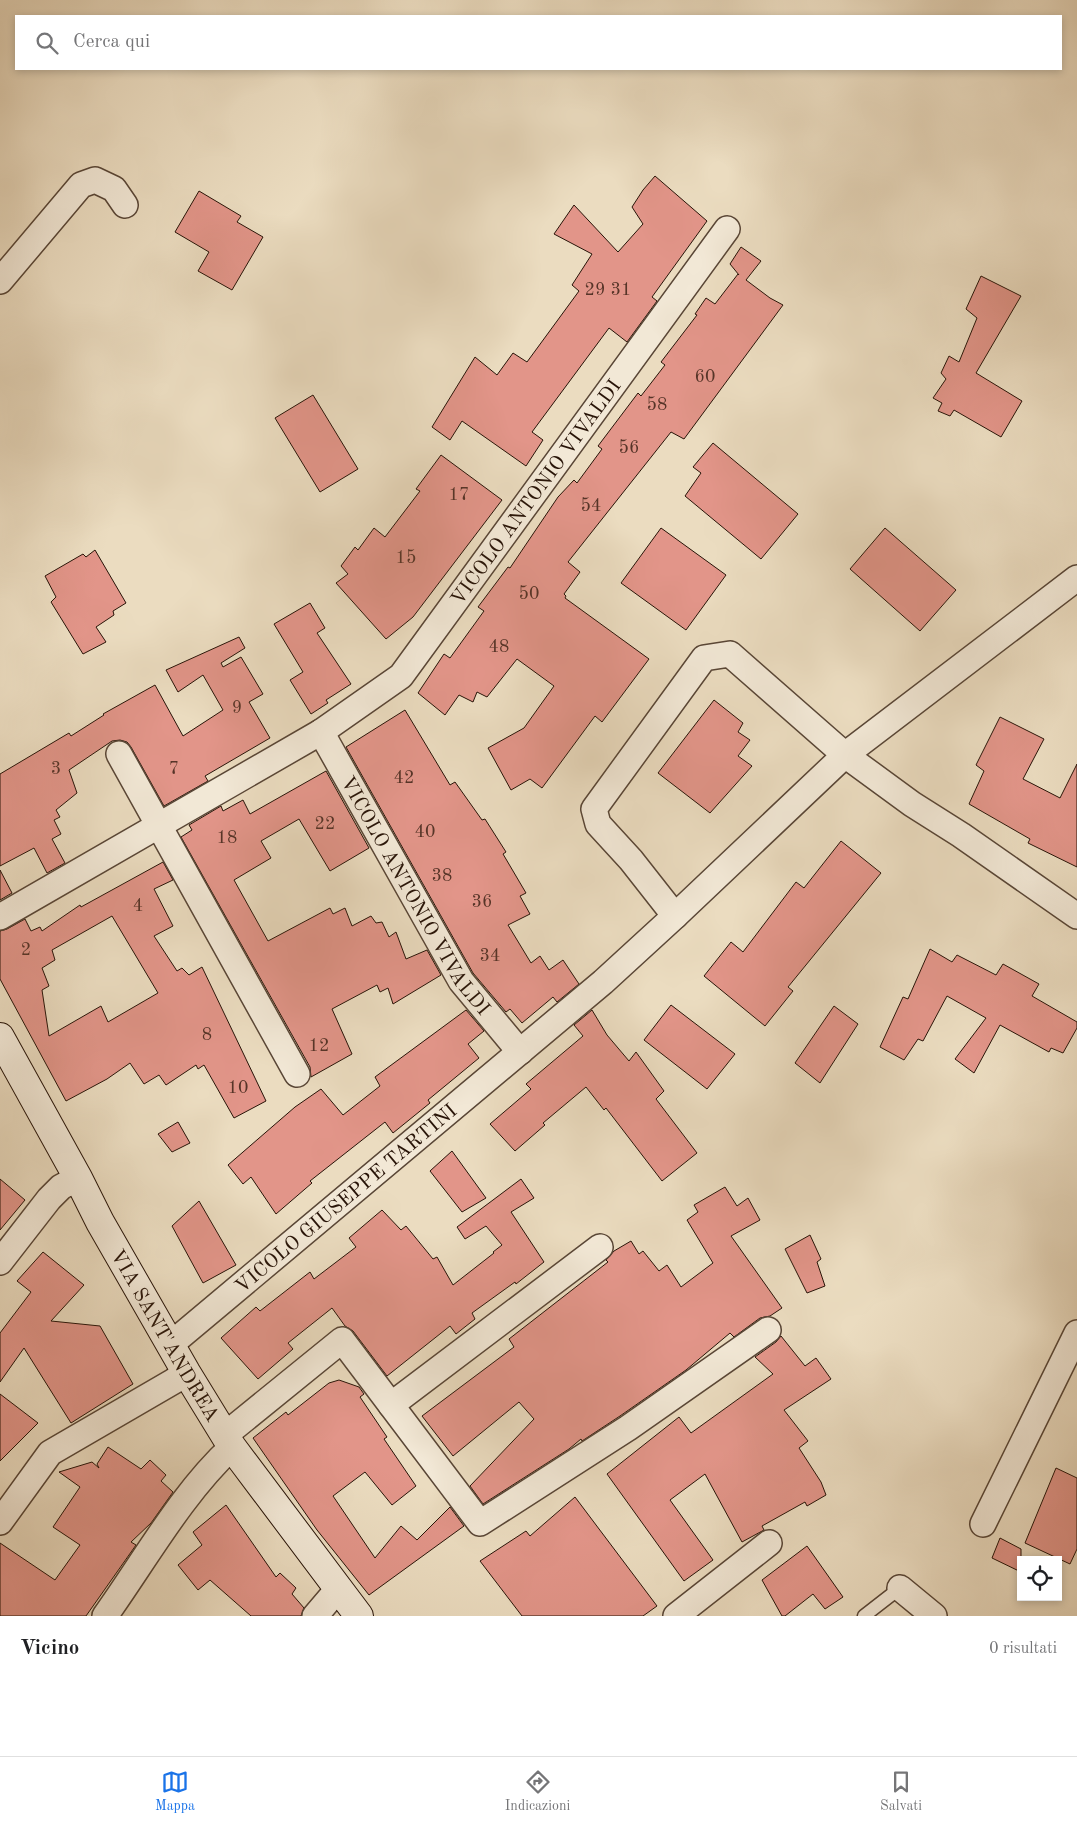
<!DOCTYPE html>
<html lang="it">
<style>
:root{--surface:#fff;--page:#f6f6f6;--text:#202124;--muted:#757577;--line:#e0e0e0;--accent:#1a73e8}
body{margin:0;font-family:"Old Standard TT",serif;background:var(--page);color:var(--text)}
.controls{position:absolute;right:15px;bottom:15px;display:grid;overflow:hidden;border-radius:0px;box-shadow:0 2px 8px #0003}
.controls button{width:45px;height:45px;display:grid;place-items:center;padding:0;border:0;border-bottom:1px solid var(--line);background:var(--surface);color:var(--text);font:25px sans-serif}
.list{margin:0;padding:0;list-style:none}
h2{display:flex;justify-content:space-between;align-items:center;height:65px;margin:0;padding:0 20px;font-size:21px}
h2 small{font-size:16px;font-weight:400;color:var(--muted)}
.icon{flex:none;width:28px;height:28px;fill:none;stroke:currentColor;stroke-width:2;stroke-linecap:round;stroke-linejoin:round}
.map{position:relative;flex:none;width:1077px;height:1616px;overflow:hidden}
.search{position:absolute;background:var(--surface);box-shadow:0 2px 8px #0003;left:15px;right:15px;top:15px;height:55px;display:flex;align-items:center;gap:12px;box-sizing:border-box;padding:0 18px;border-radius:0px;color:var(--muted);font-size:19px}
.sheet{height:140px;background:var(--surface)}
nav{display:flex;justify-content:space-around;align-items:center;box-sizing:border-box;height:70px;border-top:1px solid var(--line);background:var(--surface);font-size:14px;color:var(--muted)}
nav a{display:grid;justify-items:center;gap:2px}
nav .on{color:var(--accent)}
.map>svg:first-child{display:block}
.building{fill:#e29589;stroke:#281408;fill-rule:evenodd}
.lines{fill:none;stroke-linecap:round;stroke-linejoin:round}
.lane-casing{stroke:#594636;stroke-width:15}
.street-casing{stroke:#594636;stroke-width:28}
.secondary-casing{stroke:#281408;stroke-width:30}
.lane{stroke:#f2e8d6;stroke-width:12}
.street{stroke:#f2e8d6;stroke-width:25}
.secondary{stroke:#f2e8d6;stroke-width:28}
.labels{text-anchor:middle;stroke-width:4;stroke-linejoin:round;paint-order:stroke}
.number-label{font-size:18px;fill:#563428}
.street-label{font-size:20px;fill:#281408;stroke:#f2e8d6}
</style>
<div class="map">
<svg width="1077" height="1616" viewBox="0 0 1077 1616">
<rect width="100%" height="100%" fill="#ebdcc0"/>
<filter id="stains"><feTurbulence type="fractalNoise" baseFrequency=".004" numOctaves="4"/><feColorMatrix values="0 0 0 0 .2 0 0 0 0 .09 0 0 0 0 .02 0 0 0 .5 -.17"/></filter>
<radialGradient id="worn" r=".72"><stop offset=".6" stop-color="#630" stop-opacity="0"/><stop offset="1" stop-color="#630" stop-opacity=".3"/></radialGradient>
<!-- building -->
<g class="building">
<path d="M 655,176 L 707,221 L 652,297 L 657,301 L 627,342 L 609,328 L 532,432 L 543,440 L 526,466 L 462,421 L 450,440 L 432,427 L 475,357 L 497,375 L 513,353 L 527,362 L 579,291 L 572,285 L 592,254 L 554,234 L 574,205 L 618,252 L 643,224 L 632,207 L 643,190 Z"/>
<path d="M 199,191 L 241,216 L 237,222 L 263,237 L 232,290 L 198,271 L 209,252 L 175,232 Z"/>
<path d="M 741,247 L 761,261 L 746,280 L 770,298 L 783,305 L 684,439 L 671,432 L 568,562 L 580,572 L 564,594 L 566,596 L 565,598 L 649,659 L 602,722 L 595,716 L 542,788 L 530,779 L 511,790 L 488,748 L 524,728 L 554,686 L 517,659 L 487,697 L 477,692 L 473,702 L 459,695 L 445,715 L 418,693 L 444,654 L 450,658 L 484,611 L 478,607 L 508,567 L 510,568 L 558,497 L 574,480 L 577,483 L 602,449 L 598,446 L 638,393 L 641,396 L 665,365 L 661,362 L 697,315 L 695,314 L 706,298 L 715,304 L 738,274 L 739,275 L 730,264 Z"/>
<path d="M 981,276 L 1021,296 L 976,373 L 1022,401 L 1001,437 L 954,410 L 950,416 L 938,411 L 942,403 L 933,398 L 946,379 L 941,373 L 949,356 L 959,362 L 977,318 L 966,309 Z"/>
<path d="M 313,395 L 358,469 L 320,492 L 275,418 Z"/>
<path d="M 713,443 L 798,514 L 761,559 L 685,496 L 701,473 L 693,467 Z"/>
<path d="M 441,455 L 502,500 L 413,617 L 386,639 L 336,583 L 348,574 L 341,566 L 355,547 L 358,550 L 374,528 L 385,537 L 420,491 L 416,489 Z"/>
<path d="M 661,528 L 726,575 L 686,630 L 621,583 Z"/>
<path d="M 885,528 L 956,590 L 920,631 L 850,569 Z"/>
<path d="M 95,550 L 126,603 L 113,611 L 114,615 L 96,627 L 106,642 L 83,654 L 51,602 L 56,597 L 45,576 L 83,554 L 86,557 Z"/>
<path d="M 310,603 L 325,628 L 317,633 L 351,684 L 326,700 L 328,703 L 311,714 L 290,680 L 303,672 L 274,624 Z"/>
<path d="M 239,637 L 245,648 L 221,663 L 223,667 L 241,657 L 263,694 L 249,702 L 270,738 L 205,776 L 208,781 L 164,806 L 131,747 L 127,742 L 120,740 L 112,741 L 69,770 L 77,793 L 56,810 L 60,817 L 54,820 L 61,834 L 52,839 L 65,863 L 47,873 L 34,848 L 0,866 L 0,774 L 69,733 L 71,736 L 104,715 L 103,714 L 155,685 L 183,736 L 223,710 L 203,675 L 178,692 L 166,670 Z"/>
<path d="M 714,700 L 743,723 L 738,732 L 750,740 L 738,756 L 752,766 L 710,813 L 658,773 Z"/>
<path d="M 405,710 L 450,785 L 455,782 L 482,820 L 485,819 L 506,852 L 503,854 L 526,893 L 520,896 L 530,914 L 508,925 L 531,963 L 540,956 L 549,970 L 563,960 L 579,984 L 557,1002 L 553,997 L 522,1023 L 510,1009 L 506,1012 L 473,973 L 346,747 Z"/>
<path d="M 1000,717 L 1044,739 L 1023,779 L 1060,798 L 1077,764 L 1077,867 L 1028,843 L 1030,839 L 969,804 L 984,771 L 976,765 Z"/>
<path d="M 326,771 L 369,848 L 330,871 L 299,819 L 261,841 L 271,858 L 234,880 L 268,941 L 330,908 L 333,914 L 345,908 L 352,926 L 371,916 L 376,923 L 382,922 L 389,937 L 396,932 L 406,959 L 427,950 L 441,975 L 393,1004 L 388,988 L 380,992 L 377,985 L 332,1009 L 352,1054 L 311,1077 L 310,1067 L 181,837 L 192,830 L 189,825 L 221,806 L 223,811 L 243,800 L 250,814 Z"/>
<path d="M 841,841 L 881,873 L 788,987 L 793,991 L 765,1026 L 704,976 L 731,942 L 743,952 L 796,882 L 804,888 Z"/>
<path d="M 163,862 L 173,880 L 154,889 L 173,926 L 154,936 L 177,971 L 182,968 L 189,975 L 202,967 L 266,1101 L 234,1118 L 204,1065 L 198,1069 L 196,1065 L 166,1085 L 159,1075 L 144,1084 L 130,1063 L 107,1079 L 66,1101 L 0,979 L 0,931 L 7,929 L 25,919 L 31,931 L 40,927 L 42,931 L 80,905 L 81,907 ZM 112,916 L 158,993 L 108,1022 L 101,1006 L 49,1036 L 42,990 L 49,986 L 42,968 L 55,960 L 52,950 Z"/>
<path d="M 0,870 L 12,893 L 0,900 Z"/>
<path d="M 930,949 L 952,962 L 957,955 L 996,975 L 1003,964 L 1039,984 L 1032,996 L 1077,1022 L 1077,1028 L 1063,1053 L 1051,1048 L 1049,1052 L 1000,1025 L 974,1073 L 955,1059 L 986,1018 L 947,996 L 923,1041 L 918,1039 L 904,1060 L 880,1047 L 903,997 L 908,999 Z"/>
<path d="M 671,1005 L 735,1054 L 707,1089 L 644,1040 Z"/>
<path d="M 834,1006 L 858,1024 L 820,1083 L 795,1063 Z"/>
<path d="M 466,1010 L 484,1031 L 468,1044 L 479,1058 L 428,1100 L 430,1103 L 393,1133 L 385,1122 L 310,1181 L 312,1183 L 276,1214 L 251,1177 L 243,1184 L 228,1165 L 295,1107 L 321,1089 L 343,1115 L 380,1086 L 375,1077 Z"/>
<path d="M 592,1010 L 607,1035 L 629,1061 L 636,1052 L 664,1091 L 656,1099 L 697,1153 L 662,1181 L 606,1108 L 604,1110 L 586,1087 L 543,1123 L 545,1125 L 515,1151 L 490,1124 L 531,1089 L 526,1084 L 583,1036 L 574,1025 Z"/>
<path d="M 178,1122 L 190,1143 L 172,1152 L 158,1134 Z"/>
<path d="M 452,1151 L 486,1198 L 462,1212 L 430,1171 Z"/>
<path d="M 0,1179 L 25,1200 L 0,1230 Z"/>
<path d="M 521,1179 L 534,1198 L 511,1212 L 544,1262 L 516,1284 L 515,1282 L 472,1313 L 475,1319 L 456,1334 L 450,1326 L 387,1376 L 353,1331 L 345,1326 L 332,1308 L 288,1343 L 293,1349 L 258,1379 L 221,1338 L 256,1307 L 260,1311 L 310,1272 L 314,1279 L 356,1247 L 349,1238 L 382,1210 L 401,1230 L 406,1226 L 433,1259 L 437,1257 L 453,1285 L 494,1253 L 493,1252 L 502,1245 L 486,1226 L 465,1239 L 457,1227 Z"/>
<path d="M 725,1187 L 737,1206 L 748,1198 L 760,1220 L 731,1236 L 782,1308 L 770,1316 L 760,1318 L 734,1337 L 730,1333 L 686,1370 L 620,1416 L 582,1441 L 581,1439 L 569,1449 L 483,1504 L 470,1486 L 534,1419 L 519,1402 L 453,1456 L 422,1416 L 514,1347 L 509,1339 L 608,1262 L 606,1260 L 614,1251 L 631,1241 L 639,1254 L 643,1251 L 659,1271 L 667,1265 L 681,1287 L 713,1263 L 687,1220 L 698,1212 L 694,1205 Z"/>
<path d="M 199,1201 L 236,1265 L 203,1283 L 172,1226 Z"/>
<path d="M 810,1235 L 821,1259 L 817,1262 L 825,1286 L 807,1293 L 785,1249 Z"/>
<path d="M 43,1252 L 84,1285 L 51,1321 L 100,1326 L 133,1384 L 71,1423 L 24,1348 L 0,1382 L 0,1333 L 31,1292 L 17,1281 Z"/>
<path d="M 781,1336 L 805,1366 L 816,1358 L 831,1379 L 784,1410 L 808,1441 L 799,1448 L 821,1482 L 826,1495 L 807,1506 L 805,1502 L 762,1526 L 764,1530 L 742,1542 L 705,1474 L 670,1500 L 713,1560 L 684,1581 L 607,1474 L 679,1417 L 691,1433 L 773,1374 L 755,1357 L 776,1342 Z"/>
<path d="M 339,1380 L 359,1387 L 364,1394 L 360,1397 L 387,1437 L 384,1439 L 416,1486 L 392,1505 L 365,1472 L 333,1496 L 375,1558 L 401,1526 L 417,1540 L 450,1507 L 464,1526 L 369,1595 L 317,1530 L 253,1438 L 286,1412 L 288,1415 L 329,1383 Z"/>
<path d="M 0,1394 L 38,1423 L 0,1461 Z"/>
<path d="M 108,1447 L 141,1469 L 150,1460 L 166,1475 L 161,1481 L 173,1492 L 151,1523 L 131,1542 L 136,1545 L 86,1616 L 0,1616 L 0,1543 L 55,1580 L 80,1545 L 53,1527 L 80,1487 L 59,1472 L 92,1462 L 99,1468 L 97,1464 Z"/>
<path d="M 1056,1468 L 1077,1478 L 1077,1549 L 1070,1564 L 1025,1543 Z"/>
<path d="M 575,1497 L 657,1606 L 643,1616 L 522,1616 L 480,1561 L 526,1531 L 530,1536 Z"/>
<path d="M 226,1505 L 276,1577 L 280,1573 L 296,1588 L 292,1594 L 304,1608 L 301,1616 L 251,1616 L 210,1580 L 198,1590 L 178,1565 L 202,1545 L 193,1532 Z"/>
<path d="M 1000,1538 L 1021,1549 L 1021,1572 L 992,1558 Z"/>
<path d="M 807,1546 L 843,1597 L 825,1609 L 813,1594 L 785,1616 L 782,1616 L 762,1580 Z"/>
</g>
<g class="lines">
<defs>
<path id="lane" d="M 864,1616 L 900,1588"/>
<g id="street">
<path d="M 0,281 L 81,185 L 95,180 L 114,189 L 125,205"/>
<path id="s1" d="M 321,732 L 461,981 L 520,1052"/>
<path d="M 119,754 L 297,1074"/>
<path d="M 675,916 L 631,860 L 598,824 L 594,809 L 704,658 L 730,654 L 845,755 L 912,804 L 961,835 L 1077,916"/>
<path id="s2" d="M 0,917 L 321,732 L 401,676 L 727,229"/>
<path d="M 600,1247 L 391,1405 L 480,1523 L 628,1428 L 768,1330"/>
<path d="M 0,1262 L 49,1199 L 61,1187 L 78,1178"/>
<path id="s3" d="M 170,1345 L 603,982 L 675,916 L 845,755 L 1077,578"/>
<path d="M 225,1435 L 342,1340 L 391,1405"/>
<path d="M 0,1522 L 50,1453 L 174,1381 L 186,1372"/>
<path d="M 983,1524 L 1077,1333"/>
<path d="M 900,1588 L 934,1616"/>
<path d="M 105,1616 C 145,1560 182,1493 232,1447"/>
<path d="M 315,1616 L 338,1589"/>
<path d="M 676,1616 L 769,1543"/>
</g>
<g id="secondary">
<path id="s4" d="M 0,1037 L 78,1178 L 100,1222 L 186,1372 L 232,1447 L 359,1616"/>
</g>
</defs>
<!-- lane casing -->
<use href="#lane" class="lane-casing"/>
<!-- street casing -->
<use href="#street" class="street-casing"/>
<!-- secondary casing -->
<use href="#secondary" class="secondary-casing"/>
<!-- lane -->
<use href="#lane" class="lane"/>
<!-- street -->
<use href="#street" class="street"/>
<!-- secondary -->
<use href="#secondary" class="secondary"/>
</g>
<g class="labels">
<!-- number labels -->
<g class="number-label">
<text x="608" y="295">29 31</text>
<text x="705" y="382">60</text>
<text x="657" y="410">58</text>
<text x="629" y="453">56</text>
<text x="459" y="500">17</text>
<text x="591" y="511">54</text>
<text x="406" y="563">15</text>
<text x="529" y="599">50</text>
<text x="499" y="652">48</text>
<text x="237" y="713">9</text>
<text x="56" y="774">3</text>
<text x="174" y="774">7</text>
<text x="404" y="783">42</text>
<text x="325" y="829">22</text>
<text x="425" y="837">40</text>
<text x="227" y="843">18</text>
<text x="442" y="881">38</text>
<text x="482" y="907">36</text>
<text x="138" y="911">4</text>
<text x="26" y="955">2</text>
<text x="490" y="961">34</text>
<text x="207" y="1040">8</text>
<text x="319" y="1051">12</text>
<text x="238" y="1093">10</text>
</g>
<!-- street labels -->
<g class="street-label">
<text dy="7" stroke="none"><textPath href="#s2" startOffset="696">VICOLO ANTONIO VIVALDI</textPath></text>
<text dy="7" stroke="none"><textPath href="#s1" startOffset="189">VICOLO ANTONIO VIVALDI</textPath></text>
<text dy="7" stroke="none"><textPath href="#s3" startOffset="229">VICOLO GIUSEPPE TARTINI</textPath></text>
<text dy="7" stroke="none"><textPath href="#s4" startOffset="341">VIA SANT'ANDREA</textPath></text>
</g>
</g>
<rect width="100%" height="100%" filter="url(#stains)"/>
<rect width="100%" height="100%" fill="url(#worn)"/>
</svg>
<div class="controls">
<button><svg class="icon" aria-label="locate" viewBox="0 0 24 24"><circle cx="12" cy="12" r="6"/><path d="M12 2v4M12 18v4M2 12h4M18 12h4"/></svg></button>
</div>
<div class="search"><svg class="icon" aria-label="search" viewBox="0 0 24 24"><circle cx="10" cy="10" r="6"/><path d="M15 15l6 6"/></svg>Cerca qui</div>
</div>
<section class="sheet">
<h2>Vicino<small>0 risultati</small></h2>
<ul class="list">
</ul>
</section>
<nav>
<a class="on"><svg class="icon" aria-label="map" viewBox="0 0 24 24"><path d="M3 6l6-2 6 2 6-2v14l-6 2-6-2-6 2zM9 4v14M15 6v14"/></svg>Mappa</a>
<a><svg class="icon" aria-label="directions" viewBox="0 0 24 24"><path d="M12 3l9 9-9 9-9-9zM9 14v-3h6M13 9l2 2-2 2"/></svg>Indicazioni</a>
<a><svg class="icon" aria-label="saved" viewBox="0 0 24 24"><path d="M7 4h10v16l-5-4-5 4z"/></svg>Salvati</a>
</nav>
